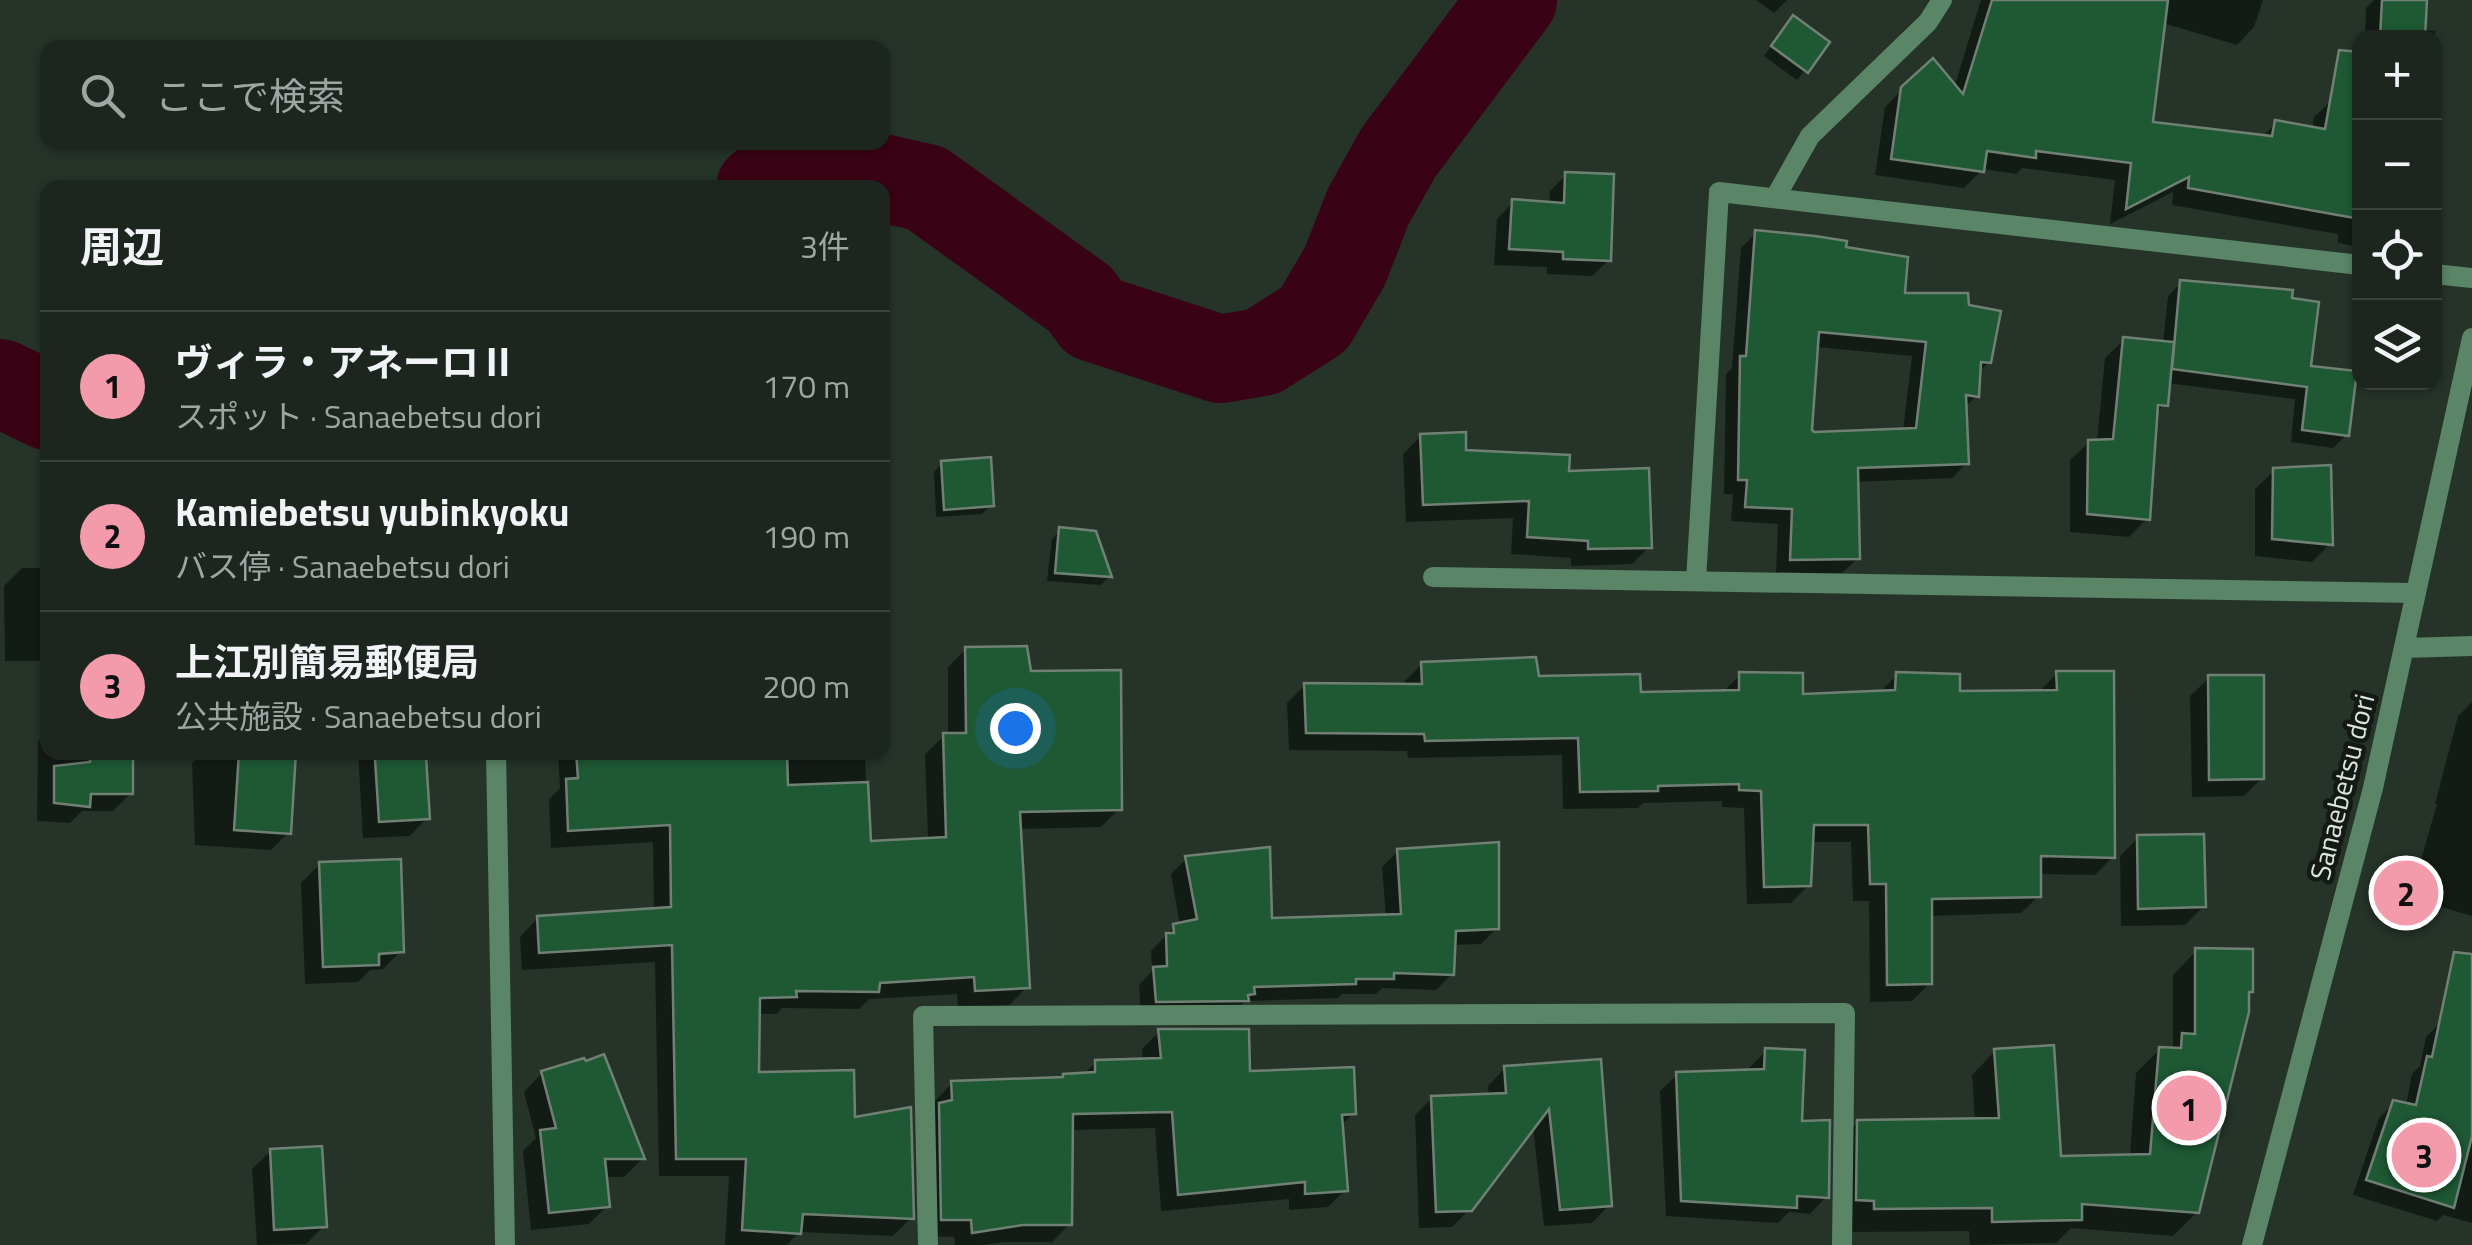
<!DOCTYPE html>
<html lang="ja">
<meta charset="utf-8">
<style>
:root{--surface:#1c261f;--page:#252e28;--text:#f1f3f6;--muted:#a0a5a4;--line:#3a433d;--accent:#f39aab}
body{margin:0;font-family:"Titillium Web","Noto Sans JP",sans-serif;background:var(--page);color:var(--text)}
.controls{position:absolute;right:30px;top:30px;display:grid;overflow:hidden;border-radius:20px;box-shadow:0 2px 8px #0004}
.controls button{width:90px;height:90px;display:grid;place-items:center;padding:0;border:0;border-bottom:2px solid var(--line);background:var(--surface);color:var(--text);font:50px sans-serif}
.you{position:absolute;left:1015px;top:728px;width:35px;height:35px;margin:-25px;border:8px solid #fff;border-radius:50%;background:#1a73e8;box-shadow:0 0 0 15px #1a73e833}
.badge{display:grid;place-items:center;width:65px;height:65px;border-radius:50%;background:var(--accent);color:#111;font-size:32px;font-weight:700}
.pin{position:absolute;translate:-50% -50%;border:5px solid #fff;box-shadow:0 2px 10px #0006}
.list{margin:0;padding:0;list-style:none}
h2{display:flex;justify-content:space-between;align-items:center;height:130px;margin:0;padding:0 40px;font-size:42px}
h2 small{font-size:32px;font-weight:400;color:var(--muted)}
.list li{display:grid;grid-template-columns:65px 1fr auto;gap:30px;align-items:center;box-sizing:border-box;height:150px;padding:0 40px;border-top:2px solid var(--line)}
.list b{display:block;font-size:38px;white-space:nowrap}
.list p{margin:0;font-size:32px;white-space:nowrap;color:var(--muted)}
.list em{font-size:32px;font-style:normal;color:var(--muted)}
.icon{flex:none;width:55px;height:55px;fill:none;stroke:currentColor;stroke-width:2;stroke-linecap:round;stroke-linejoin:round}
.map{position:relative;flex:none;width:2472px;height:1245px;overflow:hidden}
.search{position:absolute;background:var(--surface);box-shadow:0 2px 8px #0004;left:40px;top:40px;width:850px;height:110px;display:flex;align-items:center;gap:25px;box-sizing:border-box;padding:0 35px;border-radius:20px;color:var(--muted);font-size:38px}
.panel{position:absolute;background:var(--surface);box-shadow:0 2px 8px #0004;left:40px;top:180px;width:850px;height:580px;border-radius:20px}
.map>svg:first-child{display:block}
.shadow{fill:#0007;fill-rule:evenodd}
.lines{fill:none;stroke-linecap:round;stroke-linejoin:round}
.river{stroke:#3a0215;stroke-width:88}
.building{fill:#1e5934;stroke:#718075;stroke-width:2.5;fill-rule:evenodd}
.minor{stroke:#5b8567;stroke-width:20}
.tertiary{stroke:#5b8567;stroke-width:20}
.labels{text-anchor:middle;stroke-width:9;stroke-linejoin:round;paint-order:stroke}
.street-label{font-size:28px;fill:#dce4de;stroke:#131914}
</style>
<div class="map">
<svg width="2472" height="1245" viewBox="0 0 2472 1245">
<rect width="100%" height="100%" fill="#253329"/>
<!-- shadow -->
<g class="shadow">
<path d="M 1756,0 L 1787,0 L 1774,13 Z"/>
<path d="M 1981,0 L 2263,0 L 2254,27 L 2237,45 L 2163,23 L 2150,124 L 2261,138 L 2276,123 L 2312,129 L 2314,117 L 2332,100 L 2360,106 L 2360,247 L 2338,243 L 2338,234 L 2172,205 L 2173,192 L 2110,224 L 2115,180 L 2022,168 L 2016,174 L 1983,169 L 1964,188 L 1875,175 L 1885,107 L 1903,89 L 1954,88 Z"/>
<path d="M 2374,0 L 2424,0 L 2423,30 L 2435,31 L 2434,141 L 2434,38 L 2365,38 L 2366,8 Z"/>
<path d="M 1793,18 L 1827,42 L 1797,80 L 1764,56 Z"/>
<path d="M 1566,175 L 1609,260 L 1592,276 L 1547,274 L 1547,267 L 1494,265 L 1497,219 L 1513,202 L 1549,204 L 1550,191 Z"/>
<path d="M 1756,233 L 1843,249 L 1902,296 L 1966,307 L 1989,362 L 1978,373 L 1977,396 L 1964,408 L 1967,463 L 1952,478 L 1855,482 L 1858,558 L 1842,573 L 1776,575 L 1778,524 L 1731,521 L 1733,494 L 1724,494 L 1726,374 L 1732,368 L 1741,248 ZM 1816,347 L 1912,356 L 1903,431 L 1814,434 L 1810,431 Z"/>
<path d="M 2181,283 L 2308,368 L 2346,435 L 2333,448 L 2291,442 L 2295,399 L 2167,383 L 2165,404 L 2154,415 L 2147,519 L 2129,537 L 2070,532 L 2070,460 L 2089,442 L 2097,442 L 2105,358 L 2124,340 L 2163,344 L 2168,296 Z"/>
<path d="M 1421,436 L 1464,452 L 1649,547 L 1632,564 L 1571,566 L 1571,558 L 1511,554 L 1513,518 L 1406,522 L 1403,454 Z"/>
<path d="M 942,463 L 991,505 L 982,514 L 936,517 L 934,472 Z"/>
<path d="M 2274,471 L 2330,544 L 2312,562 L 2255,556 L 2255,489 Z"/>
<path d="M 1060,530 L 1109,577 L 1101,585 L 1047,581 L 1052,539 Z"/>
<path d="M 22,568 L 48,568 L 48,661 L 5,661 L 4,586 Z"/>
<path d="M 882,648 L 887,739 L 882,743 Z"/>
<path d="M 966,649 L 1029,673 L 1119,809 L 1101,827 L 1019,829 L 1027,987 L 1009,1005 L 958,1008 L 957,994 L 869,999 L 859,1009 L 782,1008 L 776,1014 L 757,1014 L 757,1075 L 853,1120 L 911,1218 L 893,1236 L 799,1232 L 787,1245 L 725,1245 L 729,1176 L 659,1176 L 655,962 L 522,970 L 520,937 L 538,918 L 654,911 L 653,842 L 551,848 L 549,800 L 560,788 L 558,752 L 873,752 L 865,757 L 869,843 L 928,840 L 925,754 L 944,736 L 948,736 L 948,667 Z"/>
<path d="M 1422,664 L 1537,678 L 1638,694 L 1722,693 L 1740,675 L 1800,697 L 1878,694 L 1897,675 L 1957,694 L 2039,692 L 2057,673 L 2113,857 L 2095,875 L 2038,874 L 2039,896 L 2021,913 L 1929,916 L 1930,983 L 1912,1001 L 1870,1002 L 1869,901 L 1853,901 L 1851,842 L 1811,842 L 1809,885 L 1791,903 L 1747,904 L 1744,808 L 1722,807 L 1722,801 L 1643,803 L 1638,808 L 1563,809 L 1562,755 L 1408,758 L 1407,751 L 1289,750 L 1287,703 L 1305,685 L 1404,686 L 1404,682 Z"/>
<path d="M 2209,678 L 2262,778 L 2244,796 L 2192,797 L 2190,696 Z"/>
<path d="M 2472,702 L 2472,916 L 2410,898 L 2437,804 L 2435,804 L 2458,716 Z"/>
<path d="M 48,732 L 48,752 L 130,752 L 131,793 L 113,811 L 82,811 L 70,823 L 37,821 L 38,741 Z"/>
<path d="M 202,752 L 293,752 L 288,833 L 271,850 L 195,845 L 192,763 Z"/>
<path d="M 358,752 L 407,752 L 407,760 L 427,818 L 410,836 L 363,838 Z"/>
<path d="M 2138,838 L 2204,906 L 2185,925 L 2121,926 L 2120,856 Z"/>
<path d="M 1398,851 L 1497,928 L 1481,944 L 1453,945 L 1452,974 L 1436,990 L 1382,988 L 1376,994 L 1342,994 L 1338,998 L 1245,1001 L 1230,1016 L 1141,1016 L 1139,985 L 1152,971 L 1151,951 L 1175,926 L 1180,925 L 1171,874 L 1187,858 L 1270,920 L 1386,917 L 1382,867 Z"/>
<path d="M 320,864 L 401,951 L 383,969 L 370,970 L 358,982 L 305,984 L 301,883 Z"/>
<path d="M 2196,951 L 2251,991 L 2246,995 L 2197,1212 L 2173,1236 L 2071,1228 L 2056,1243 L 1970,1245 L 1969,1231 L 1851,1232 L 1835,1146 L 1858,1122 L 1975,1120 L 1972,1075 L 1995,1051 L 2059,1158 L 2130,1157 L 2136,1073 L 2160,1049 L 2169,1050 L 2173,1046 L 2173,975 Z"/>
<path d="M 2441,1022 L 2472,1029 L 2472,1223 L 2443,1215 L 2437,1221 L 2353,1195 L 2379,1118 L 2394,1103 L 2406,1105 L 2412,1074 L 2420,1066 L 2426,1037 Z"/>
<path d="M 1160,1031 L 1247,1074 L 1353,1114 L 1340,1126 L 1345,1190 L 1328,1207 L 1289,1210 L 1289,1199 L 1161,1211 L 1155,1128 L 1070,1130 L 1070,1224 L 1052,1242 L 1004,1242 L 983,1245 L 955,1245 L 954,1237 L 925,1236 L 922,1123 L 935,1110 L 935,1101 L 952,1083 L 1062,1079 L 1083,1075 L 1096,1062 L 1143,1061 L 1142,1049 Z"/>
<path d="M 1766,1051 L 1799,1124 L 1826,1197 L 1810,1214 L 1789,1212 L 1778,1223 L 1666,1216 L 1660,1091 L 1677,1075 L 1749,1072 L 1750,1067 Z"/>
<path d="M 1599,1062 L 1609,1205 L 1592,1223 L 1544,1226 L 1533,1127 L 1470,1209 L 1452,1227 L 1419,1228 L 1415,1115 L 1432,1098 L 1489,1096 L 1488,1086 L 1505,1068 Z"/>
<path d="M 542,1073 L 642,1159 L 624,1177 L 604,1177 L 607,1206 L 589,1224 L 531,1230 L 523,1151 L 536,1138 L 524,1092 Z"/>
<path d="M 271,1151 L 324,1226 L 306,1244 L 257,1245 L 252,1169 Z"/>
</g>
<g class="lines">
<!-- river -->
<g class="river">
<path d="M 760,188 L 855,172 L 926,188 L 1080,299 L 1094,318 L 1220,359 L 1262,352 L 1314,319 L 1345,266 L 1368,207 L 1398,153 L 1513,0"/>
<path d="M 0,383 L 48,406"/>
</g>
</g>
<!-- building -->
<g class="building">
<path d="M 1992,0 L 2168,0 L 2153,122 L 2272,136 L 2275,120 L 2325,129 L 2339,50 L 2360,52 L 2360,219 L 2188,188 L 2189,177 L 2126,209 L 2131,163 L 2036,151 L 2036,158 L 1987,151 L 1984,172 L 1891,159 L 1901,87 L 1933,58 L 1963,94 Z"/>
<path d="M 2382,0 L 2427,0 L 2425,38 L 2380,38 Z"/>
<path d="M 1793,15 L 1830,42 L 1808,73 L 1771,46 Z"/>
<path d="M 1565,172 L 1614,174 L 1611,261 L 1563,259 L 1563,252 L 1509,249 L 1512,199 L 1564,203 Z"/>
<path d="M 1755,230 L 1815,236 L 1847,241 L 1846,247 L 1908,257 L 1905,293 L 1968,293 L 1969,305 L 2001,311 L 1991,363 L 1981,362 L 1979,397 L 1966,395 L 1969,464 L 1858,468 L 1860,559 L 1790,560 L 1792,509 L 1745,507 L 1747,480 L 1738,480 L 1740,356 L 1746,356 ZM 1819,332 L 1926,342 L 1916,428 L 1814,432 L 1812,430 Z"/>
<path d="M 2180,280 L 2293,290 L 2292,298 L 2319,302 L 2311,366 L 2357,371 L 2349,436 L 2302,430 L 2307,387 L 2172,369 Z"/>
<path d="M 2123,337 L 2174,342 L 2168,406 L 2158,405 L 2150,520 L 2087,514 L 2088,440 L 2113,439 Z"/>
<path d="M 1466,432 L 1466,450 L 1570,455 L 1569,471 L 1649,468 L 1652,548 L 1588,549 L 1588,541 L 1527,537 L 1529,501 L 1423,505 L 1420,434 Z"/>
<path d="M 991,457 L 994,506 L 944,510 L 941,461 Z"/>
<path d="M 2331,465 L 2333,545 L 2272,539 L 2273,468 Z"/>
<path d="M 1059,527 L 1096,531 L 1112,577 L 1055,573 Z"/>
<path d="M 1027,646 L 1031,671 L 1121,670 L 1122,810 L 1020,812 L 1030,988 L 975,991 L 974,977 L 880,983 L 879,992 L 796,991 L 797,997 L 760,998 L 759,1072 L 854,1070 L 855,1117 L 911,1107 L 914,1219 L 803,1214 L 801,1234 L 742,1230 L 746,1159 L 676,1159 L 672,945 L 539,953 L 537,916 L 671,907 L 670,825 L 568,831 L 566,779 L 578,778 L 576,752 L 787,752 L 788,785 L 868,782 L 871,841 L 946,837 L 943,733 L 966,733 L 965,647 Z"/>
<path d="M 1536,657 L 1539,676 L 1640,674 L 1641,692 L 1739,690 L 1739,672 L 1803,673 L 1803,694 L 1895,690 L 1896,672 L 1960,674 L 1960,691 L 2057,690 L 2056,671 L 2114,671 L 2115,858 L 2041,856 L 2041,897 L 1932,899 L 1932,984 L 1887,985 L 1886,884 L 1870,884 L 1868,825 L 1814,825 L 1811,886 L 1764,887 L 1761,791 L 1739,790 L 1739,784 L 1658,786 L 1658,791 L 1580,792 L 1578,738 L 1425,741 L 1424,734 L 1306,733 L 1304,683 L 1422,684 L 1421,662 Z"/>
<path d="M 2208,675 L 2264,675 L 2264,779 L 2209,780 Z"/>
<path d="M 90,752 L 133,752 L 133,794 L 91,794 L 90,807 L 54,803 L 54,766 L 90,762 Z"/>
<path d="M 239,752 L 296,752 L 291,834 L 234,830 Z"/>
<path d="M 426,756 L 430,819 L 379,822 L 375,759 Z"/>
<path d="M 2204,834 L 2206,907 L 2138,909 L 2137,835 Z"/>
<path d="M 1499,842 L 1499,929 L 1456,931 L 1454,975 L 1394,973 L 1394,979 L 1356,979 L 1356,984 L 1254,987 L 1255,994 L 1248,995 L 1249,1001 L 1156,1002 L 1153,967 L 1167,966 L 1166,933 L 1174,933 L 1173,924 L 1197,919 L 1185,856 L 1270,847 L 1272,918 L 1401,914 L 1397,849 Z"/>
<path d="M 401,859 L 404,952 L 379,954 L 379,965 L 323,967 L 319,862 Z"/>
<path d="M 2195,948 L 2253,949 L 2253,992 L 2249,992 L 2249,1012 L 2199,1213 L 2082,1204 L 2082,1220 L 1992,1222 L 1992,1208 L 1874,1209 L 1874,1201 L 1856,1200 L 1857,1120 L 1999,1118 L 1994,1049 L 2054,1045 L 2061,1156 L 2150,1154 L 2159,1047 L 2181,1048 L 2182,1033 L 2195,1034 Z"/>
<path d="M 2454,952 L 2472,954 L 2472,1136 L 2454,1208 L 2366,1180 L 2393,1100 L 2416,1105 L 2427,1056 L 2432,1057 Z"/>
<path d="M 1158,1029 L 1249,1029 L 1250,1071 L 1354,1067 L 1356,1114 L 1342,1115 L 1348,1191 L 1305,1194 L 1305,1182 L 1178,1195 L 1172,1112 L 1073,1114 L 1072,1225 L 1023,1225 L 972,1233 L 971,1220 L 941,1220 L 939,1103 L 952,1100 L 951,1081 L 1063,1077 L 1063,1074 L 1095,1072 L 1095,1060 L 1161,1058 Z"/>
<path d="M 1765,1048 L 1805,1050 L 1802,1121 L 1830,1120 L 1829,1198 L 1797,1196 L 1797,1208 L 1681,1201 L 1676,1072 L 1764,1069 Z"/>
<path d="M 604,1054 L 645,1159 L 605,1159 L 610,1207 L 549,1213 L 540,1130 L 556,1128 L 541,1071 L 584,1058 L 586,1061 Z"/>
<path d="M 1601,1059 L 1612,1206 L 1560,1210 L 1549,1109 L 1472,1211 L 1436,1212 L 1431,1096 L 1506,1093 L 1504,1066 Z"/>
<path d="M 322,1146 L 327,1227 L 274,1230 L 270,1149 Z"/>
</g>
<g class="lines">
<!-- minor -->
<g class="minor">
<path d="M 1775,198 L 1810,136 L 1928,22 L 1942,0"/>
<path d="M 2434,274 L 2472,278"/>
<path d="M 1433,577 L 2415,593"/>
<path d="M 1696,581 L 1719,192 L 2360,265"/>
<path d="M 2404,648 L 2472,646"/>
<path d="M 496,752 L 505,1245"/>
<path d="M 928,1245 L 923,1016 L 1845,1013 L 1842,1245"/>
</g>
<!-- tertiary -->
<path class="tertiary" d="M 2252,1245 L 2373,788 L 2472,338"/>
</g>
<g class="labels">
<!-- street labels -->
<g class="street-label">
<text transform="translate(2342 787) rotate(-76)" y="10">Sanaebetsu dori</text>
</g>
</g>
</svg>
<div class="controls">
<button>+</button>
<button>−</button>
<button><svg class="icon" aria-label="locate" viewBox="0 0 24 24"><circle cx="12" cy="12" r="6"/><path d="M12 2v4M12 18v4M2 12h4M18 12h4"/></svg></button>
<button><svg class="icon" aria-label="layers" viewBox="0 0 24 24"><path d="M12 4l9 5-9 5-9-5zM3 14l9 5 9-5"/></svg></button>
</div>
<div class="you"></div>
<div class="pin badge" style="left:2189px;top:1108px">1</div>
<div class="pin badge" style="left:2406px;top:893px">2</div>
<div class="pin badge" style="left:2424px;top:1155px">3</div>
<div class="search"><svg class="icon" aria-label="search" viewBox="0 0 24 24"><circle cx="10" cy="10" r="6"/><path d="M15 15l6 6"/></svg>ここで検索</div>
<section class="panel">
<h2>周辺<small>3件</small></h2>
<ul class="list">
<li><span class="badge">1</span><div><b>ヴィラ・アネーロⅡ</b><p>スポット · Sanaebetsu dori</p></div><em>170 m</em></li>
<li><span class="badge">2</span><div><b>Kamiebetsu yubinkyoku</b><p>バス停 · Sanaebetsu dori</p></div><em>190 m</em></li>
<li><span class="badge">3</span><div><b>上江別簡易郵便局</b><p>公共施設 · Sanaebetsu dori</p></div><em>200 m</em></li>
</ul>
</section>
</div>
